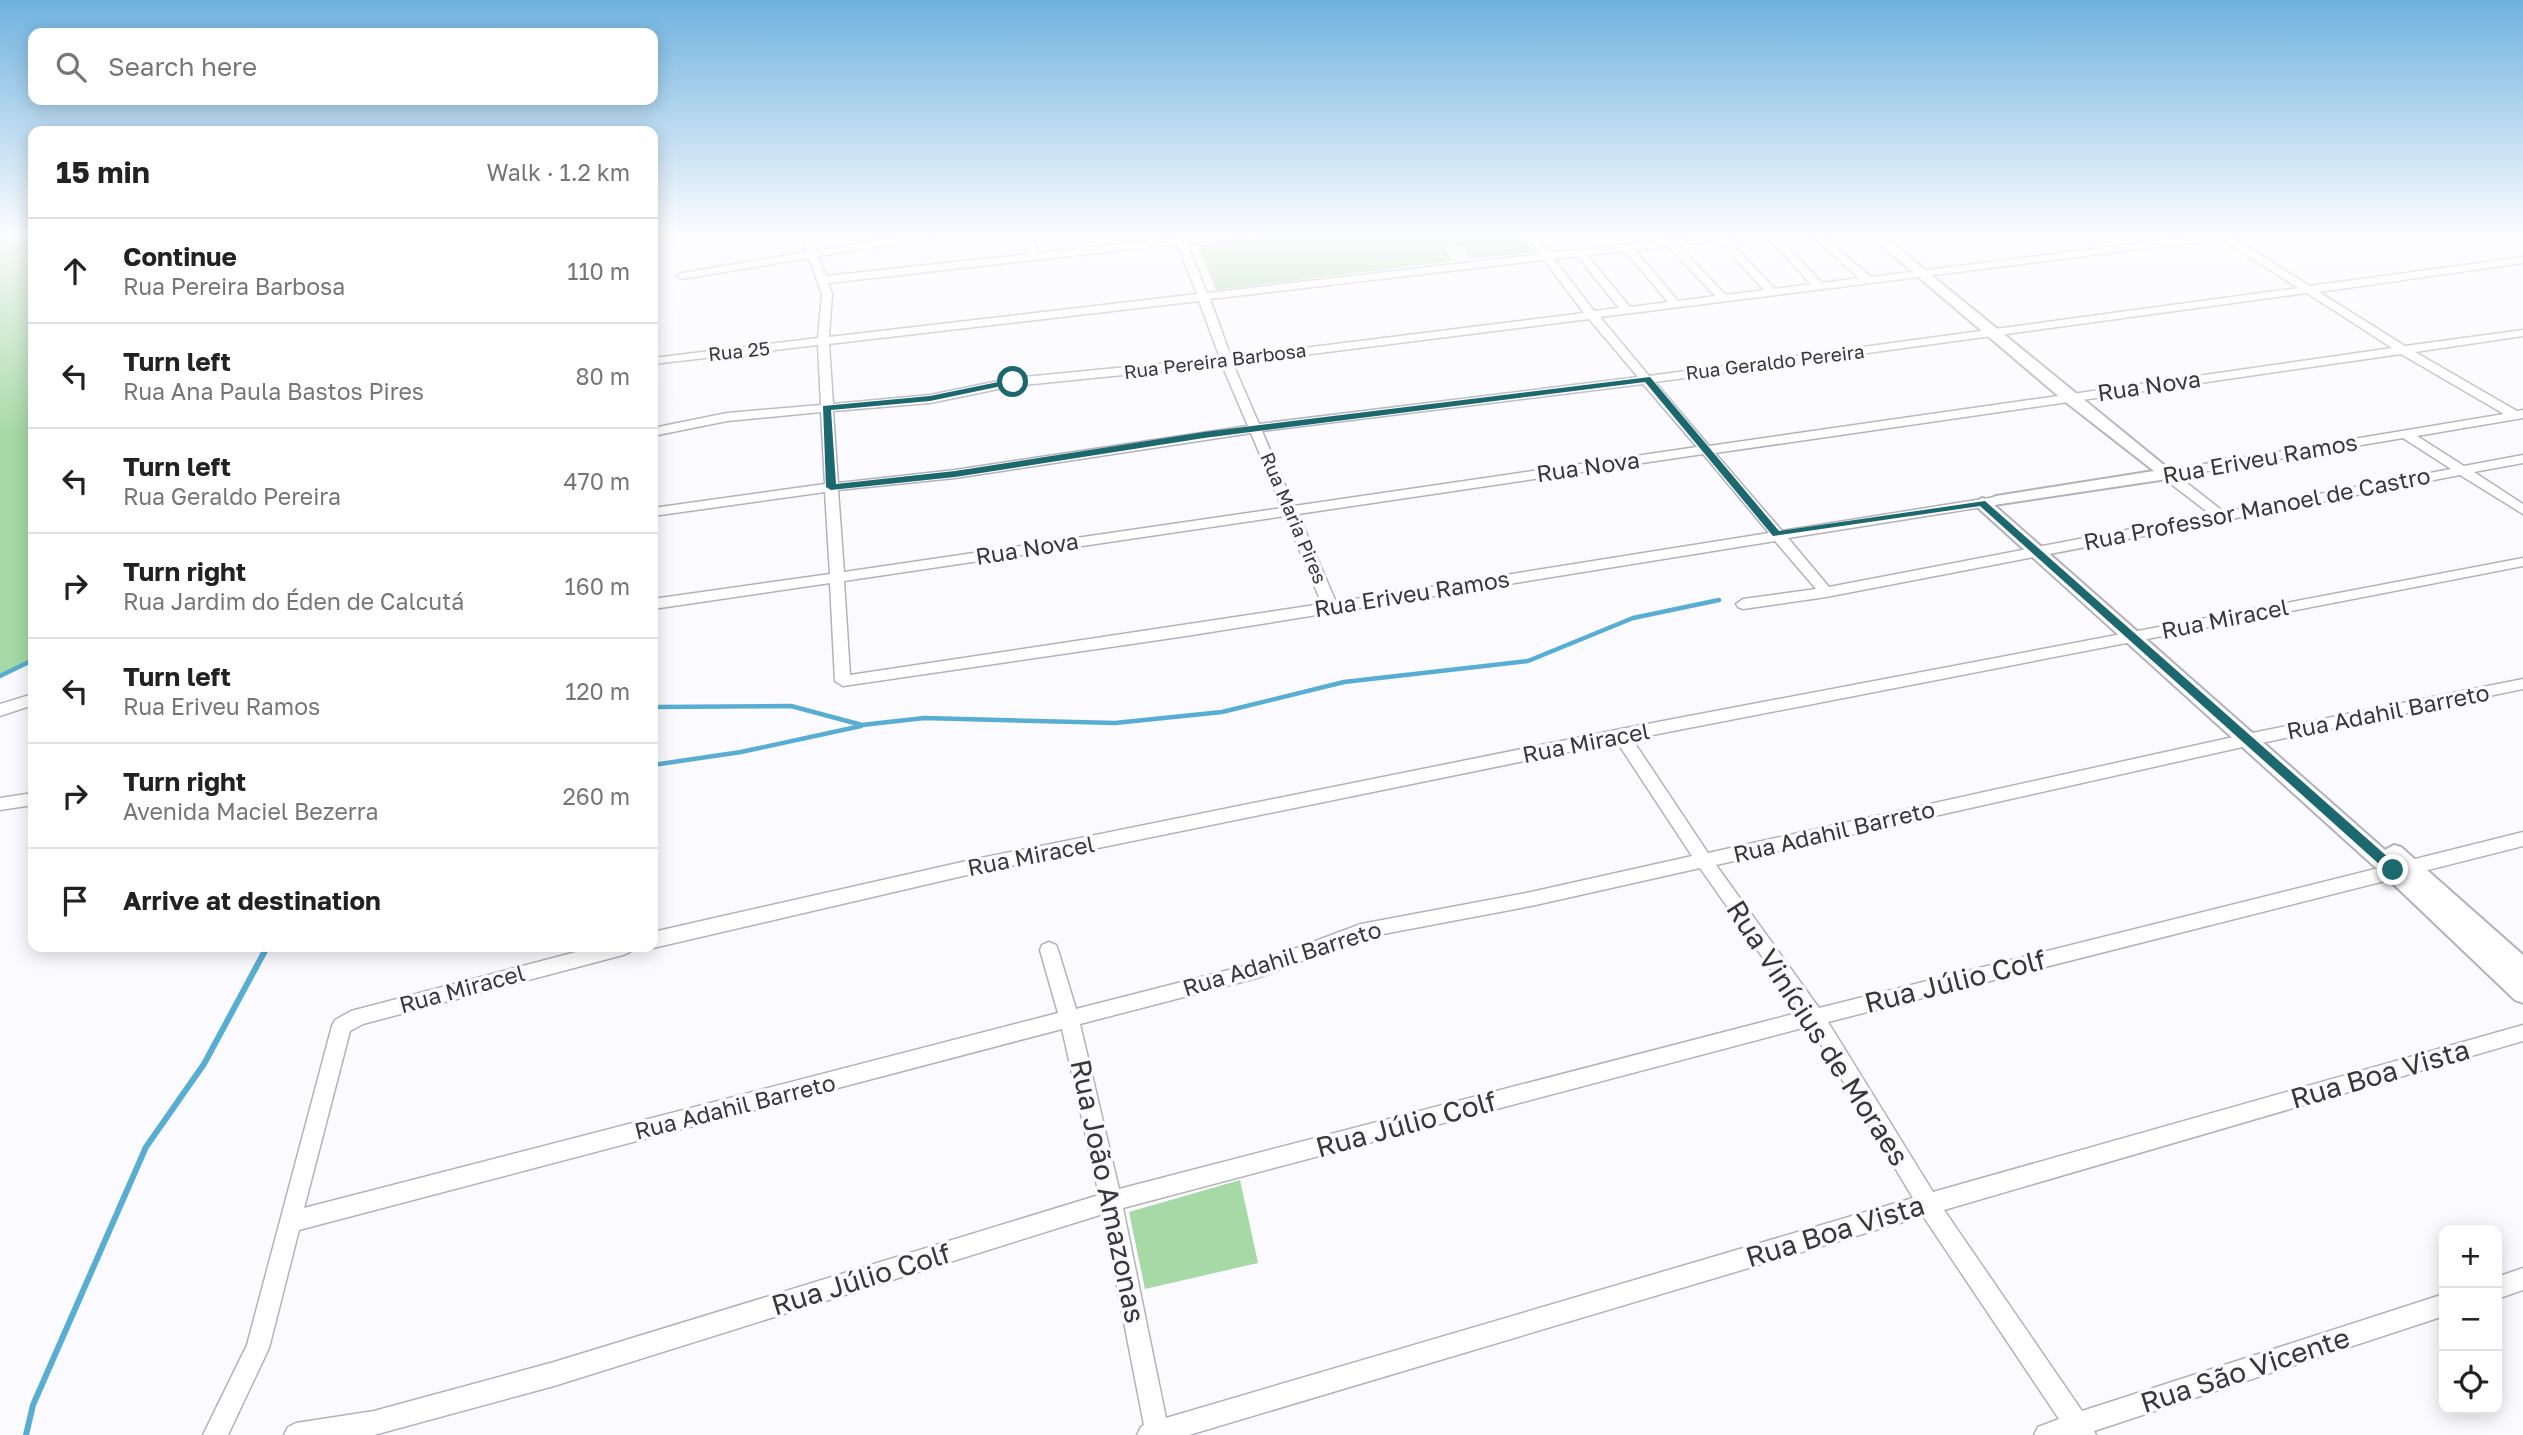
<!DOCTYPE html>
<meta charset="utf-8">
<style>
:root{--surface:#fff;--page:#f2f2f2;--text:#222;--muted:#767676;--line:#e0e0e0}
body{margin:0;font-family:"Golos Text",sans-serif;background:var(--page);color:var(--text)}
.controls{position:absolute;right:21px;bottom:21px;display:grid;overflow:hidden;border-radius:14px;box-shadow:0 4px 18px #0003}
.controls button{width:63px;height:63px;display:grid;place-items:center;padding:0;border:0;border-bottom:2px solid var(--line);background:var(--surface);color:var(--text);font:35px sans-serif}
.stop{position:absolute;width:21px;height:21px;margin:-16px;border:5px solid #1c686f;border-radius:50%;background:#fff}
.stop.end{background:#1c686f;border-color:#fff;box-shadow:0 2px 7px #0008}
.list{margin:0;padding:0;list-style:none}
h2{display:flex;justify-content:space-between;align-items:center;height:91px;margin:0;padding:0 28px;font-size:30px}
h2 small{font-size:23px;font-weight:400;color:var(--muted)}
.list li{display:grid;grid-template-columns:46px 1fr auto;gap:21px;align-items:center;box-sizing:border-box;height:105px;padding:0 28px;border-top:2px solid var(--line)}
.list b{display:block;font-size:26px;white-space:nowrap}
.list p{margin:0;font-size:23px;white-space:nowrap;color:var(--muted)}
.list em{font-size:23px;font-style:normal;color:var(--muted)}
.icon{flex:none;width:38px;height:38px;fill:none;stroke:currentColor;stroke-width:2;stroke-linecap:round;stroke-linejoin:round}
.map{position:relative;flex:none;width:2523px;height:1435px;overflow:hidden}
.search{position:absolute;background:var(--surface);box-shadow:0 4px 18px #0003;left:28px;top:28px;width:630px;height:77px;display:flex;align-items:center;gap:18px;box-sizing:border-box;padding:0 24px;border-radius:14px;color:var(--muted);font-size:26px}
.panel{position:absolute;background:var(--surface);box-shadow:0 4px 18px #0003;left:28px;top:126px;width:630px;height:826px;border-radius:14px}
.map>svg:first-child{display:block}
.green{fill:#a6d9a6}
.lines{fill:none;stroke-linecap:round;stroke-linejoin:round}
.stream-far1{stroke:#58aed2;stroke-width:4.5}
.stream{stroke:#58aed2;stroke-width:6}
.minor-casing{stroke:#b2b2b8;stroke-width:3}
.tertiary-casing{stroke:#b2b2b8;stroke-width:4}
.minor{fill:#fff;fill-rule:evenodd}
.tertiary{fill:#fff;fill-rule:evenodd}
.route{fill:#1c686f}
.labels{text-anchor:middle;stroke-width:7;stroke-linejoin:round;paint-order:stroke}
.far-street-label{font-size:19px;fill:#37383a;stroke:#fbfbff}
.street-label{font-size:23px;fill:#37383a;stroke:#fbfbff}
.near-street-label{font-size:28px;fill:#37383a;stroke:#fbfbff}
</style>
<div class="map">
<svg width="2523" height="1435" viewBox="0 0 2523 1435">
<rect width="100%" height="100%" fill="#fbfbff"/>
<!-- green -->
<g class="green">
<path d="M 0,234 L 33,234 L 33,660 L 0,676 Z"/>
<path d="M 1301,234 L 1518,234 L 1534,252 L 1471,259 L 1461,247 L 1444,248 L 1453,261 L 1216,290 L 1198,245 Z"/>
<path d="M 1240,1180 L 1258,1263 L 1145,1289 L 1129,1212 Z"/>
</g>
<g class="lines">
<!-- stream-far1 -->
<g class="stream-far1">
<path d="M 0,676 L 33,660"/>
<path d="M 653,707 L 791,706 L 862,725 L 924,718 L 1115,723 L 1222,712 L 1344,682 L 1528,661 L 1633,618 L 1719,600"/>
<path d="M 653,765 L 741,752 L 861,726"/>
</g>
<!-- stream -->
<path class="stream" d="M 26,1435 L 33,1405 L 146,1147 L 204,1064 L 267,947"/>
<defs>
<g id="minor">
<path d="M 800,234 L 810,234 L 816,251 L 917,234 L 940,234 L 935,237 L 818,256 L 826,276 L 1029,254 L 1018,234 L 1028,234 L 1039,253 L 1175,238 L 1174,234 L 1182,234 L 1184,237 L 1248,234 L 1243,237 L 1187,243 L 1207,293 L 1540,254 L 1526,234 L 1536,234 L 1550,253 L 1716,234 L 1747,234 L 1728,239 L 1775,289 L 1811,284 L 1764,234 L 1775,234 L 1822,283 L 1859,278 L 1810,234 L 1821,234 L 1871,277 L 2213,234 L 2242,234 L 2233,238 L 2310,286 L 2523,257 L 2523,263 L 2319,292 L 2405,346 L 2523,330 L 2523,336 L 2415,352 L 2517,411 L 2523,410 L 2523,418 L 2417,436 L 2464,466 L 2523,455 L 2523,463 L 2474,472 L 2523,504 L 2523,514 L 2460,475 L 1826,597 L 1743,609 L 1738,607 L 1736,604 L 1743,599 L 1816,589 L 1775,541 L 1186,636 L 843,686 L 835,681 L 830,583 L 653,609 L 653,599 L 830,574 L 825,492 L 653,516 L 653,508 L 825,484 L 821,412 L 727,421 L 653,436 L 653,428 L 727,413 L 821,405 L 818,345 L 653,364 L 653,358 L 818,338 L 822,294 L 809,258 L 682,279 L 677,276 L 682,273 L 806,252 ZM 2221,239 L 2298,288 L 1649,376 L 1600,317 ZM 1718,240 L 1764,290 L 1726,295 L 1678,245 ZM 1177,244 L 1197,294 L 829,337 L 832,294 L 828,283 ZM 1668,246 L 1715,296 L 1678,301 L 1635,250 ZM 1625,251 L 1668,302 L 1630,307 L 1587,255 ZM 1577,256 L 1619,308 L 1594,311 L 1554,259 ZM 1544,260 L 1584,313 L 1231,357 L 1210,299 ZM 2307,293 L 2392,348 L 1709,446 L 1655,382 ZM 1199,301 L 1220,358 L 1013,378 L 930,395 L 833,404 L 829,344 ZM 1589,319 L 1638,377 L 1259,424 L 1233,364 ZM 2401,354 L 2504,414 L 2162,471 L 2162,477 L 2210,514 L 1829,587 L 1788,538 L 1995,505 L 2002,501 L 1995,497 L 1782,531 L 1715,453 ZM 1222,365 L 1248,426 L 955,470 L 838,483 L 833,411 L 930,403 L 1013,386 ZM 1643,384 L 1697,447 L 1294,506 L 1262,431 ZM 1251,433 L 1282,508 L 844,572 L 838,490 L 955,478 ZM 2403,438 L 2451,469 L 2224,512 L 2178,476 ZM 1703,454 L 1769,533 L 1336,602 L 1298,514 ZM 1285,516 L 1322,604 L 850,675 L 844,581 Z"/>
<path d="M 2523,558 L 2523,566 L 1632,739 L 1708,853 L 2247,734 L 2523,679 L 2523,689 L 2247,746 L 1716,865 L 1819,1008 L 2523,832 L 2523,846 L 1828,1022 L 1933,1192 L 2523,1025 L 2523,1041 L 1944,1210 L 2082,1411 L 2444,1294 L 2444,1316 L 2094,1431 L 2096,1435 L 2034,1435 L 2038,1427 L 2059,1419 L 1923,1216 L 1189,1435 L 1137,1435 L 1141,1427 L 1144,1425 L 1103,1214 L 554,1386 L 374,1435 L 284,1435 L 288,1427 L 296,1423 L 374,1411 L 554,1362 L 1099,1195 L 1062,1029 L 299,1230 L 269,1348 L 228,1435 L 203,1435 L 247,1345 L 332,1026 L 335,1020 L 351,1011 L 595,947 L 632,947 L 630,952 L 623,955 L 363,1024 L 350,1031 L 304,1208 L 1058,1013 L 1040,950 L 1042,945 L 1049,942 L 1056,945 L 1058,950 L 1076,1009 L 1256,963 L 1361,924 L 1531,892 L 1692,856 L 1617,742 L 971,874 L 653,948 L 651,947 L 653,947 L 653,932 L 971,860 L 1621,729 ZM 1700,868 L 1801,1012 L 1119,1189 L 1080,1024 L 1257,978 L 1362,938 L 1531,906 ZM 1810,1026 L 1913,1198 L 1166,1418 L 1123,1208 Z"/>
<path d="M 33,694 L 33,705 L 0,716 L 0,704 Z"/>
<path d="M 33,793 L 33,805 L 0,810 L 0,798 Z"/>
<path d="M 2523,1268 L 2523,1290 L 2497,1299 L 2497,1277 Z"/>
</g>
<path id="tertiary" d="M 1868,234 L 1881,234 L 2175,474 L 2167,479 L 1994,505 L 2385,850 L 2394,845 L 2401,847 L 2523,955 L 2523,1003 L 2515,1000 L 2385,876 L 1976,506 L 1974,503 L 1982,498 L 1988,500 L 1996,496 L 2154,471 L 2063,400 Z"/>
</defs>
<!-- minor casing -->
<use href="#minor" class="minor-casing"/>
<!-- tertiary casing -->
<use href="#tertiary" class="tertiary-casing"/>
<!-- minor -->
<use href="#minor" class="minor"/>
<!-- tertiary -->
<use href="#tertiary" class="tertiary"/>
</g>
<!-- sky -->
<linearGradient id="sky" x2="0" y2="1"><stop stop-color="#6eb2df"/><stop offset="0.54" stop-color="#fdfdff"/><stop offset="1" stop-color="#fdfdff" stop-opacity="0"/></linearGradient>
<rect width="2523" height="435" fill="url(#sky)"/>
<!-- route -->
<path class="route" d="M 1650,377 L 1779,531 L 1985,501 L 2398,866 L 2398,873 L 2389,873 L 1980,506 L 1773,536 L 1645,382 L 1204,438 L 955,477 L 831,490 L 826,487 L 823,406 L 930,396 L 1013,379 L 1016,383 L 930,401 L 831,410 L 836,484 L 955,471 L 1204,432 Z"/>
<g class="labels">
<!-- far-street labels -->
<g class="far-street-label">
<text transform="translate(739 351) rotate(-6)" y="7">Rua 25</text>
<text transform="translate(1215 361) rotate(-7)" y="7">Rua Pereira Barbosa</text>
<text transform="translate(1775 362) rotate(-7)" y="7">Rua Geraldo Pereira</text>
<text transform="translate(1294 518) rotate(67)" y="7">Rua Maria Pires</text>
</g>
<!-- street labels -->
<g class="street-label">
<text transform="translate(2149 386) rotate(-8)" y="8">Rua Nova</text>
<text transform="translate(2260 459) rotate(-10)" y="8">Rua Eriveu Ramos</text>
<text transform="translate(1588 467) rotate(-8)" y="8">Rua Nova</text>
<text transform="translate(2257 509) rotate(-11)" y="8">Rua Professor Manoel de Castro</text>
<text transform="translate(1027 549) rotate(-9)" y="8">Rua Nova</text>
<text transform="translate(1412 594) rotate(-9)" y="8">Rua Eriveu Ramos</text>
<text transform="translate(2225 619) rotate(-11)" y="8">Rua Miracel</text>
<text transform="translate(2388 712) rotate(-11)" y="8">Rua Adahil Barreto</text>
<text transform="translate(1586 743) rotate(-11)" y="8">Rua Miracel</text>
<text transform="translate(1834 832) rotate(-13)" y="8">Rua Adahil Barreto</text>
<text transform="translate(1031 856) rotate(-11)" y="8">Rua Miracel</text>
<text transform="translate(1282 959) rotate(-17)" y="8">Rua Adahil Barreto</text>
<text transform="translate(462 989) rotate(-15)" y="8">Rua Miracel</text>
<text transform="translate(735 1107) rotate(-14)" y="8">Rua Adahil Barreto</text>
</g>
<!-- near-street labels -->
<g class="near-street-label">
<text transform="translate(1955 981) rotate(-14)" y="10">Rua Júlio Colf</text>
<text transform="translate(1818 1033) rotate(57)" y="10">Rua Vinícius de Moraes</text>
<text transform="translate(2380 1074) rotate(-16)" y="10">Rua Boa Vista</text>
<text transform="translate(1406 1124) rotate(-15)" y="10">Rua Júlio Colf</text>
<text transform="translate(1108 1191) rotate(78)" y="10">Rua João Amazonas</text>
<text transform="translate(1835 1231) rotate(-17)" y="10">Rua Boa Vista</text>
<text transform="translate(861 1279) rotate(-17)" y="10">Rua Júlio Colf</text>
<text transform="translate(2245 1370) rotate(-18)" y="10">Rua São Vicente</text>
</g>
</g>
</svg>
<div class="controls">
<button>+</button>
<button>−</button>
<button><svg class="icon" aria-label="locate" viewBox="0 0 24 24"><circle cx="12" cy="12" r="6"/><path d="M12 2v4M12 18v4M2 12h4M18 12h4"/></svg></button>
</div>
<div class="stop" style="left:1013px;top:382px"></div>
<div class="stop end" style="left:2393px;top:870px"></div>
<div class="search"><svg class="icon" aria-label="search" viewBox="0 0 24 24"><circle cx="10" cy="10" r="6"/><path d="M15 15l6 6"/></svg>Search here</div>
<section class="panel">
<h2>15 min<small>Walk · 1.2 km</small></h2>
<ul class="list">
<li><svg class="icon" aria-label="ahead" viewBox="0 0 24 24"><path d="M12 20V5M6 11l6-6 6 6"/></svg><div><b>Continue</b><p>Rua Pereira Barbosa</p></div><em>110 m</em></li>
<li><svg class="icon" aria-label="left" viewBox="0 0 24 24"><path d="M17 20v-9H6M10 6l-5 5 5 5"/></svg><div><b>Turn left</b><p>Rua Ana Paula Bastos Pires</p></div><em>80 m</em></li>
<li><svg class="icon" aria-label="left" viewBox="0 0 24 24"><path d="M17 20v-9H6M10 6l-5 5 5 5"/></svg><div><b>Turn left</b><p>Rua Geraldo Pereira</p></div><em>470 m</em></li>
<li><svg class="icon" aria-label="right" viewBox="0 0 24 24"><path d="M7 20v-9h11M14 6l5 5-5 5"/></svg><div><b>Turn right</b><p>Rua Jardim do Éden de Calcutá</p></div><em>160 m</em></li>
<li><svg class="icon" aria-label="left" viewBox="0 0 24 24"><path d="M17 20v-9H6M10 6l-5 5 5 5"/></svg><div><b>Turn left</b><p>Rua Eriveu Ramos</p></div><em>120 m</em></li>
<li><svg class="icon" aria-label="right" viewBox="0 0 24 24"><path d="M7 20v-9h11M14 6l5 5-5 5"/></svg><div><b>Turn right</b><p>Avenida Maciel Bezerra</p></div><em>260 m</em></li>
<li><svg class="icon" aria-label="arrive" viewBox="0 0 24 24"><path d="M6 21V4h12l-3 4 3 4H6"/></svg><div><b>Arrive at destination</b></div></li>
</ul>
</section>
</div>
